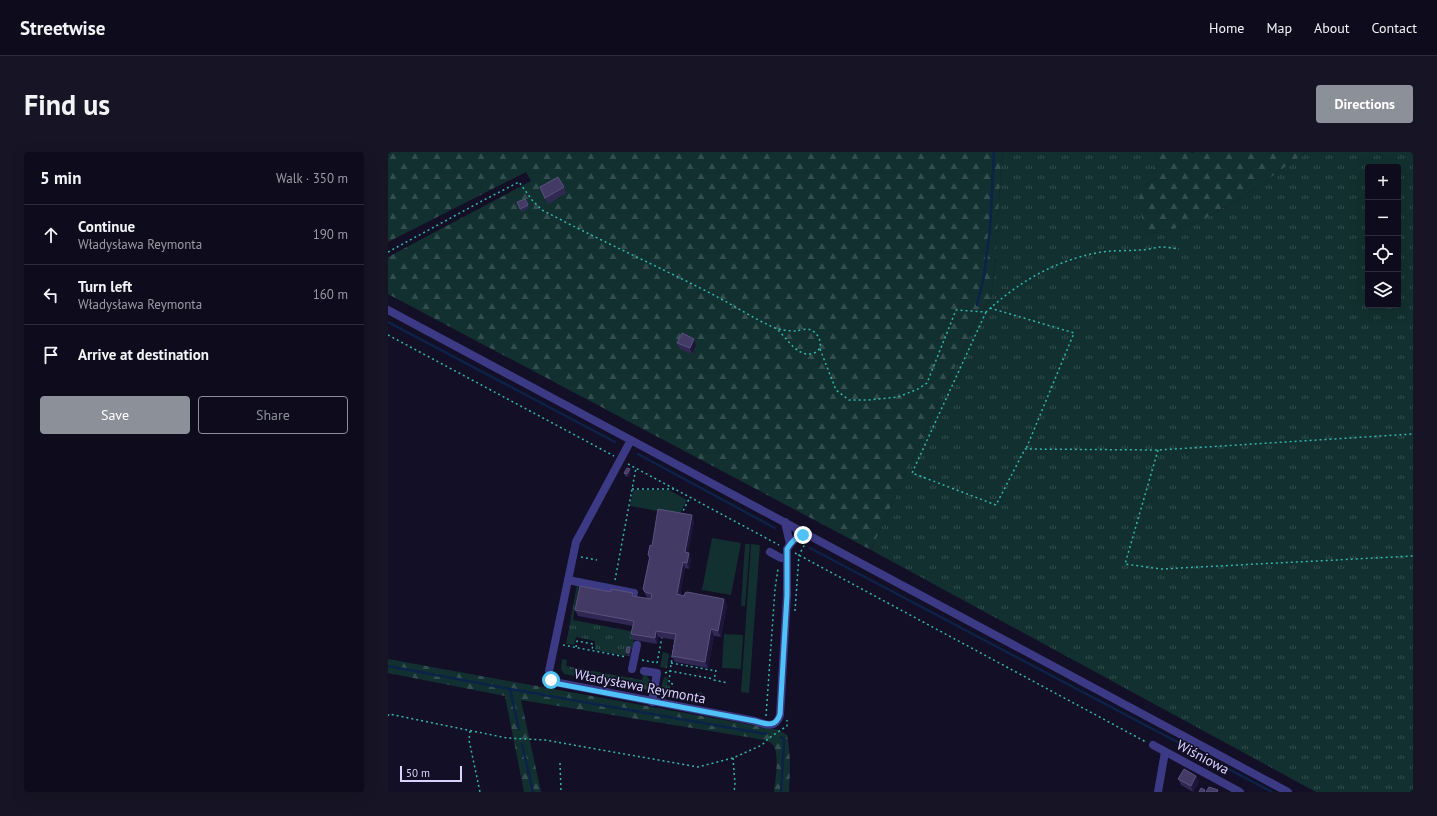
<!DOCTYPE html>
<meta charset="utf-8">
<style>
:root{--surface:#0e0b1c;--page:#171425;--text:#f1f3f6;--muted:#9b9ba3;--line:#2e2b3b;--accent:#8c9099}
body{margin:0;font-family:"PT Sans",sans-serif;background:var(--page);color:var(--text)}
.controls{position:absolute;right:12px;top:12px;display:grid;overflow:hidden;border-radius:4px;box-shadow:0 4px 16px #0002}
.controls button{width:36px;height:36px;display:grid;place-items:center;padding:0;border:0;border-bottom:1px solid var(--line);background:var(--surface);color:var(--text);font:20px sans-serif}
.scale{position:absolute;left:12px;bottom:10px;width:62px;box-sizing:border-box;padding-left:4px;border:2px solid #d9d4ff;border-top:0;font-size:11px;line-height:14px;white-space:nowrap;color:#d9d4ff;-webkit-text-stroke:3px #130f26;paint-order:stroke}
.stop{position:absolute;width:12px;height:12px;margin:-9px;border:3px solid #4fc3f7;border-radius:50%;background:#fff}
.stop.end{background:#4fc3f7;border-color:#fff;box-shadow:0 1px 4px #0008}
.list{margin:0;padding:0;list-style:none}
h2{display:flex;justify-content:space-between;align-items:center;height:52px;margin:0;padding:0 16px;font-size:17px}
h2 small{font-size:13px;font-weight:400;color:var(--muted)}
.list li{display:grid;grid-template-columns:26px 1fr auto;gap:12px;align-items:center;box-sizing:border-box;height:60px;padding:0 16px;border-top:1px solid var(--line)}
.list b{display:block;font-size:15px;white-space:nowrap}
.list p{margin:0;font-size:13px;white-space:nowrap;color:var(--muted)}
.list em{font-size:13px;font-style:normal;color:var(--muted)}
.actions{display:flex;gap:8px;padding:12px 16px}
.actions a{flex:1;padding:9px 0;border:1px solid var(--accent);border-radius:4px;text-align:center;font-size:14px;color:var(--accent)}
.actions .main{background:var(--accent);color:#fff}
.icon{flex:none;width:22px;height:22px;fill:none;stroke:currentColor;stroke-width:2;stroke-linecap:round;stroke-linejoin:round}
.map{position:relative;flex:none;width:1025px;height:640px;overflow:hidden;border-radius:4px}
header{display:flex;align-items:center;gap:24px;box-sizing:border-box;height:56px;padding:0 20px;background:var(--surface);border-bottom:1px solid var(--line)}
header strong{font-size:19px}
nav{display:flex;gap:22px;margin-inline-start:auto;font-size:14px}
.intro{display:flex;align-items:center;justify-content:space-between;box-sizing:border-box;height:96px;padding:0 24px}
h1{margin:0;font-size:28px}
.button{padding:10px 18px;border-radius:4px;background:var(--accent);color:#fff;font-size:14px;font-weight:700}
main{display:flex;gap:24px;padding:0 24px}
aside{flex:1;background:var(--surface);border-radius:4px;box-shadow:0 4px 16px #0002}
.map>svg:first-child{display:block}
.grass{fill:url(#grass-tufts);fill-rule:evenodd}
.forest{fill:url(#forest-firs)}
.green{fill:#12302f}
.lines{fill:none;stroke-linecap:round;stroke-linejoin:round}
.stream{stroke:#0c2248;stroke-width:2.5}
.path{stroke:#2fb8b0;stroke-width:1.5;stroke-dasharray:2 3;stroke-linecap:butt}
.minor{stroke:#3d3a85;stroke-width:8}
.wall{fill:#312854}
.shaded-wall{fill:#1d163a}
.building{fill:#433a66;stroke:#5a527e}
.route{stroke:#4fc3f7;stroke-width:5}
.labels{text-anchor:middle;stroke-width:3;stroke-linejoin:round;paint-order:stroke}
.street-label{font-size:14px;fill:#d9d4ff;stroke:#130f26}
</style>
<header>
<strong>Streetwise</strong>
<nav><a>Home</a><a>Map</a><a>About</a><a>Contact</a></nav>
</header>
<div class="intro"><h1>Find us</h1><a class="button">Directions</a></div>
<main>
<aside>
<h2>5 min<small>Walk · 350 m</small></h2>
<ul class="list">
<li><svg class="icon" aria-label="ahead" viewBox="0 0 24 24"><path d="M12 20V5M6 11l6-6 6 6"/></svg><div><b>Continue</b><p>Władysława Reymonta</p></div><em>190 m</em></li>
<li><svg class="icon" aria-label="left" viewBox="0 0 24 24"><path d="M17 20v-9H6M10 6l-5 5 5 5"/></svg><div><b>Turn left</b><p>Władysława Reymonta</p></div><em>160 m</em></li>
<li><svg class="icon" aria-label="arrive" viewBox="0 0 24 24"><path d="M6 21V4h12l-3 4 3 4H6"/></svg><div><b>Arrive at destination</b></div></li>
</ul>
<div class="actions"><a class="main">Save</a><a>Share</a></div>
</aside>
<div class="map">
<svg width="1025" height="640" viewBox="0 0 1025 640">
<defs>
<pattern id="grass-tufts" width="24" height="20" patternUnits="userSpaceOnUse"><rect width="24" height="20" fill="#12302f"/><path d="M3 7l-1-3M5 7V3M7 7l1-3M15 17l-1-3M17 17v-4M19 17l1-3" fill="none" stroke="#344d4e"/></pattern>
<pattern id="forest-firs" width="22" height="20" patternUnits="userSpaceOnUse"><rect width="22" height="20" fill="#12302f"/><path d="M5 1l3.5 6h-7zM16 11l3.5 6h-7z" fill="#344d4e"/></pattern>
</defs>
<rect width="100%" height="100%" fill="#130f26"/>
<!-- grass -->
<g class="grass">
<path d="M 615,0 L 768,0 L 767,2 L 768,26 L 755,35 L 758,82 L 778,79 L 815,68 L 865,38 L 918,0 L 1025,0 L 1025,640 L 928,640 L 483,398 L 589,167 L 603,145 L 608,104 L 613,11 ZM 980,15 L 1010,15 L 1010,153 L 980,153 Z"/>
<path d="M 189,433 L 191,433 L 185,468 L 247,480 L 244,498 L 239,497 L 238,504 L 207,498 L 207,489 L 188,485 L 186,493 L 178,492 Z"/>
<path d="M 275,500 L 281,502 L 279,516 L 272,515 Z"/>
<path d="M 174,507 L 179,508 L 178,514 L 254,528 L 255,522 L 258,522 L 262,529 L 260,538 L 176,522 L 173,517 Z"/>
<path d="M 276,525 L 280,526 L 279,533 L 282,534 L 281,541 L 309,546 L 311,539 L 315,542 L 316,549 L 272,540 Z"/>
</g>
<!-- forest -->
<g class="forest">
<path d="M 0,0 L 615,0 L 613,11 L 608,104 L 603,145 L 589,167 L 483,398 L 0,142 L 0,105 L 143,29 L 138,20 L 0,90 Z"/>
<path d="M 768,0 L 802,0 L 805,1 L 806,0 L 918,0 L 865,38 L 815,68 L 778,79 L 758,82 L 750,49 L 755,35 L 768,26 L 765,18 L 767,2 Z"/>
<path d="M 0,507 L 391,578 L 399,583 C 403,602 402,620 401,640 L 386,640 C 387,629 393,598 383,591 C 378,588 370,587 365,586 L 133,548 L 153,640 L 136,640 L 117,544 L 0,521 Z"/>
</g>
<!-- green -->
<g class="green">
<path d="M 245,338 L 281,338 L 299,348 L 291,363 L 242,354 Z"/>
<path d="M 324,386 L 353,391 L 343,443 L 314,438 Z"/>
<path d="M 357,392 L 362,392 L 357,454 L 353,454 Z"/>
<path d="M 363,392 L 372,393 L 361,541 L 353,540 Z"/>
<path d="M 336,482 L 355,483 L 353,517 L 334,516 Z"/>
</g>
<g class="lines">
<!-- stream -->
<g class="stream">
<path d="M 589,153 L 596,124 L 602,77 L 606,0"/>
<path d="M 0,170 L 227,290"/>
<path d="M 250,302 L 387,376"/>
<path d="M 422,396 L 884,640"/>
<path d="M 0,514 L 122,537 L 378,582"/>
<path d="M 122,537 L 131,577"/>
<path d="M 393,585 L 396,587 L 396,590 L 393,640"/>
<path d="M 134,592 L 145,640"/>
</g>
<!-- path -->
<g class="path">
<path d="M 0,100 L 94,49 L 131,30 L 144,48 L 154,58 C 209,87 265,112 320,140 C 342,151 364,166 387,176 C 392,178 402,179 408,179 C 412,178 419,176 423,178 C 432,182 437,197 426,201 C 410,207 399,186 388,176"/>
<path d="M 602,156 L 686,181 L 638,297"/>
<path d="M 598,160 L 524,321 L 608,353 L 637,297 L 770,298 L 1025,282"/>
<path d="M 0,183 L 226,304"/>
<path d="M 432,197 L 448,238 L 461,248 L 480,248 L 510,245 L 530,237 L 539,231 L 568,158 L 598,160 C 631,130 664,110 708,101 C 722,98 737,99 751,98 C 758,98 765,96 772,95 C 778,95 785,96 791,97"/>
<path d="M 770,298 L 737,412 L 773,417 L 1025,404"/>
<path d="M 240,312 L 391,393"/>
<path d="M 244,337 L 286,337"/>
<path d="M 293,363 L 302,345"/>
<path d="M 407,401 L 758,590"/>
<path d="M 193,405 L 209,408"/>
<path d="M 227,428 L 248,316"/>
<path d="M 407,459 L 411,403 L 417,392"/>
<path d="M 175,493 L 238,505"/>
<path d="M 188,495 L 189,489 L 205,492 L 204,498"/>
<path d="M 254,508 L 269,511"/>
<path d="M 269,511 L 274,485"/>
<path d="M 283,511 L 328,519"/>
<path d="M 328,518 L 326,528 L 340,531"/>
<path d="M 277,521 L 282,519 L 326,527"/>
<path d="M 285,532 L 281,531 L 282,519 L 287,488"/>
<path d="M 0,564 L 1,562 L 119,586 L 157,588 L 310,615 L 345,606 L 374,593 L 381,586 L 399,574 L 399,568"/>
<path d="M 378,564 L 387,437 L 390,417"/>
<path d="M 82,579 L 81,588 L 92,640"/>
<path d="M 345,606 L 347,632 L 346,640"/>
<path d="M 172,611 L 173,640"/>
</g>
<!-- minor -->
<g class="minor">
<path d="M 0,158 L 900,640"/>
<path d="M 243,288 L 188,390 L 161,519 L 163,529 L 166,530 L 367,569 C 378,573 388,577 392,563 L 399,443 L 399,397 C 403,389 410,384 419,382"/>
<path d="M 397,370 L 402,392"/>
<path d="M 382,400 L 393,406 L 399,406"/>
<path d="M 180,428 L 246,441"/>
<path d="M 244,517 L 249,493"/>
<path d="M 256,519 L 269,521 L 264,550"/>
<path d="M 765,593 L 852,640"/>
<path d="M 770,640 L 777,600"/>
</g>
</g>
<!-- wall -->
<g class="wall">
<path d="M 152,35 L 176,35 L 178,41 L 160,52 L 154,41 Z"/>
<path d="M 137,47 L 141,56 L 133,60 L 129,50 Z"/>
<path d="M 306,187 L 308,193 L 304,202 L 292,197 L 289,191 Z"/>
<path d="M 236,321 L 243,321 L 240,325 L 237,324 Z"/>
<path d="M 306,369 L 300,400 L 303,407 L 301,417 L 297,416 L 292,443 L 339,453 L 333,485 L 326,484 L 320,516 L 287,510 L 284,504 L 287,488 L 270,485 L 269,492 L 246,488 L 243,482 L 245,474 L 190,464 L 187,458 L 223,440 L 245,441 L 246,444 L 259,446 L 255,437 L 261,407 L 260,403 L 264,394 Z"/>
<path d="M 243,498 L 242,504 L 239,504 L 238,500 Z"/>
<path d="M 808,624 L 811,630 L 805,640 L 793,633 L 790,627 Z"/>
</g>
<!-- shaded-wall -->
<g class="shaded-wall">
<path d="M 306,187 L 308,193 L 304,202 L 302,196 Z"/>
<path d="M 242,317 L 243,321 L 240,325 L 239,322 Z"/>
<path d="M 304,363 L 306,369 L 299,406 L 297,400 Z"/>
<path d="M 301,401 L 303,407 L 301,417 L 299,411 Z"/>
<path d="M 295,410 L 297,416 L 291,449 L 289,442 Z"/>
<path d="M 336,447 L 339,453 L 333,485 L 330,479 Z"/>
<path d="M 323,477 L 326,484 L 320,516 L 317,510 Z"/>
<path d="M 268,479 L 270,485 L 269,492 L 267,486 Z"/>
<path d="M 242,495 L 243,498 L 242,504 L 241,501 Z"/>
<path d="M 808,624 L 811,630 L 805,640 L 803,634 Z"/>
</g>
<!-- building -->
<g class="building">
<path d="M 170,25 L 176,35 L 157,46 L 152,35 Z"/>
<path d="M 137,47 L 140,53 L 132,57 L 129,50 Z"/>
<path d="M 294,181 L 306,187 L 302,196 L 289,191 Z"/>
<path d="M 239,316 L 242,317 L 239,322 L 236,321 Z"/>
<path d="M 270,357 L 304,363 L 297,400 L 301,401 L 299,411 L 295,410 L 289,442 L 296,444 L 297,441 L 299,440 L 336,447 L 330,479 L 323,477 L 317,510 L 284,504 L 288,482 L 268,479 L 267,486 L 243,482 L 246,469 L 187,458 L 192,434 L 223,440 L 223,437 L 245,441 L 244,444 L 263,447 L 264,442 L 257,440 L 255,437 L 262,404 L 260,403 L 262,393 L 264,394 Z"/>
<path d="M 239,495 L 242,495 L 241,501 L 238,500 Z"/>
<path d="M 796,617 L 808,624 L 803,634 L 790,627 Z"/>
<path d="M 821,635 L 830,638 L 829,640 L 818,640 Z"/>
<path d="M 813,636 L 817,638 L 816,640 L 817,640 L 811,640 Z"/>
</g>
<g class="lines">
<!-- route -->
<path class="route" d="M 163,528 L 171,532 L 367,569 C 378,572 388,576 392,562 L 399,443 L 399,397 C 403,390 408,385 415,383"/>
</g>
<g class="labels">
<!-- street labels -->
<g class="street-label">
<text transform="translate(252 534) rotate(11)" y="5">Władysława Reymonta</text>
<text transform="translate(815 605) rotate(28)" y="5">Wiśniowa</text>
</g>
</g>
</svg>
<div class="controls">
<button>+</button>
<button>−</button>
<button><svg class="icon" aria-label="locate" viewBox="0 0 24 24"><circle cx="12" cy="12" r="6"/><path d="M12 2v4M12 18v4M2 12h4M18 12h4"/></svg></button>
<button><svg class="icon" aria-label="layers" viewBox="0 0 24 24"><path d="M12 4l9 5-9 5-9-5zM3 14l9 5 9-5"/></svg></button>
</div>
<div class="scale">50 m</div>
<div class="stop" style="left:163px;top:528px"></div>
<div class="stop end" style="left:415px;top:383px"></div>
</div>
</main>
